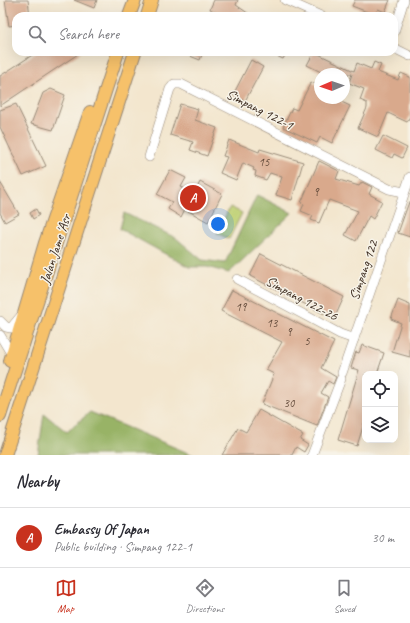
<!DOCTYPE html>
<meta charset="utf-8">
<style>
:root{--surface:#fff;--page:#f2f2f3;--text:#2b2b33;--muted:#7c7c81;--line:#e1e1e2;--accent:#c8321e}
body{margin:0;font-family:Caveat,sans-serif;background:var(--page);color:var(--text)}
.controls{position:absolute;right:12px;bottom:12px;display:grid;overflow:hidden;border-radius:8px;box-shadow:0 4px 16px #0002}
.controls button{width:36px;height:36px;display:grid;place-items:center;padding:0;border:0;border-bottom:1px solid var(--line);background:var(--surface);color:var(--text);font:20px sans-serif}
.compass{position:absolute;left:314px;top:68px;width:36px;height:36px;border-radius:50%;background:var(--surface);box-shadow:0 4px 16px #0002;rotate:268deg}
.you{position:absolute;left:218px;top:224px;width:14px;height:14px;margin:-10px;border:3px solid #fff;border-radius:50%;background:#1a73e8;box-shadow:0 0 0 6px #1a73e833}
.badge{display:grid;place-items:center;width:26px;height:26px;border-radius:50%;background:var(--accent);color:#fff;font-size:13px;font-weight:700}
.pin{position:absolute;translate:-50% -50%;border:2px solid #fff;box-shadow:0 1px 4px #0006}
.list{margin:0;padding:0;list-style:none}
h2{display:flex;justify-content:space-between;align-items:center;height:52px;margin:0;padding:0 16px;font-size:17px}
h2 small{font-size:13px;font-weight:400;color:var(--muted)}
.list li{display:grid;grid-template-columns:26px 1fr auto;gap:12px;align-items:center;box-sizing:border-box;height:60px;padding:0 16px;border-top:1px solid var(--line)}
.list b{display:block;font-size:15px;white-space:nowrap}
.list p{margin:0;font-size:13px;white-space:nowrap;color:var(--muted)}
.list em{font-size:13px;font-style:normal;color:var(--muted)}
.icon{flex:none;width:22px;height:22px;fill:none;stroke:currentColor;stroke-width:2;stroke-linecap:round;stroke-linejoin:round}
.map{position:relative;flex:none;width:410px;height:455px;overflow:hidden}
.search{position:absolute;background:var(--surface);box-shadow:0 4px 16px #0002;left:12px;right:12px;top:12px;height:44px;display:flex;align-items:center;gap:10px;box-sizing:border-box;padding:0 14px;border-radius:12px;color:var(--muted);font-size:15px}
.sheet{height:112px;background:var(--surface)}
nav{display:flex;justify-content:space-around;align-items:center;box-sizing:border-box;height:56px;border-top:1px solid var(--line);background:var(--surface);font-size:11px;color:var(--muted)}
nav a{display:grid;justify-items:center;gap:2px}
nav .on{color:var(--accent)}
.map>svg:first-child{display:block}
.green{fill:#c0d174;stroke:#7e7e49}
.forest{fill:#98b366;stroke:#6a6e42}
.building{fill:#d9a98c}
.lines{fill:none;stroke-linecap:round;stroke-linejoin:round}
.minor-casing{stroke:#978876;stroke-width:10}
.major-casing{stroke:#978876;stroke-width:14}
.minor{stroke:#fff;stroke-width:9}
.major{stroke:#f6c16b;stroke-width:12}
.labels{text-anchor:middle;stroke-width:3;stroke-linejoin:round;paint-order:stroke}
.number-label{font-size:12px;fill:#624a3a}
.street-label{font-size:14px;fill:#3b2a1e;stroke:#f7f3e8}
</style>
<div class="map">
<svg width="410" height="455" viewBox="0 0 410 455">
<rect width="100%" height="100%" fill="#f7f3e8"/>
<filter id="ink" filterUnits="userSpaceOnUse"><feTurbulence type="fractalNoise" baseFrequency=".025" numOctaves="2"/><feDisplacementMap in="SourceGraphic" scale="8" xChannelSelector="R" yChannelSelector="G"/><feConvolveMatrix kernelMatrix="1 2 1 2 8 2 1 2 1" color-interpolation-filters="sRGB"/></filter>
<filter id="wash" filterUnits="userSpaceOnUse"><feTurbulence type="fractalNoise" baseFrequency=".012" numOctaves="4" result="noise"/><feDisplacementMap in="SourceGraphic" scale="16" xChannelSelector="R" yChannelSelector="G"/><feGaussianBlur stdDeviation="0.9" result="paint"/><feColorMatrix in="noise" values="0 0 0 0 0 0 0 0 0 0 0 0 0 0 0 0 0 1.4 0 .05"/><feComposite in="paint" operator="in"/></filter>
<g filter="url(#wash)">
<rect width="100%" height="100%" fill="#f3e6ce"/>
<!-- green -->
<path class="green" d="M 230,207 L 242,213 L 229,239 L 217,233 Z"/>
<!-- forest -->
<g class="forest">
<path d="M 257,195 L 292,213 L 229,273 L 207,267 L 189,267 L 120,229 L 124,213 L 176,238 L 202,260 L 225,263 Z"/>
<path d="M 90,412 L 193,455 L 38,455 L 44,414 L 67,432 Z"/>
</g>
<g id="blocks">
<!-- building -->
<g class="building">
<path d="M 5,0 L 28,0 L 30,16 L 16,16 L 16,25 L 9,26 Z"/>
<path d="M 74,0 L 97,0 L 94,8 Z"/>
<path d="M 214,0 L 238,0 L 236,5 L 252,16 L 223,16 L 210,9 Z"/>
<path d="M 355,0 L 390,0 L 385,12 L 378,9 L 375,15 L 352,6 Z"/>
<path d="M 37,52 L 81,52 L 0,106 L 0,76 Z"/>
<path d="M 180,52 L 203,52 L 200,60 Z"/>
<path d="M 268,52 L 287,52 L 283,59 Z"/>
<path d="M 314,52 L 354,71 L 357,63 L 371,69 L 374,62 L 381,65 L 378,72 L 398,80 L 401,73 L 410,77 L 410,116 L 407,122 L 388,113 L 378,137 L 358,128 L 367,108 L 367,103 L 360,100 L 364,89 L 349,83 L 352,74 L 325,74 L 307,65 Z"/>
<path d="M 251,60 L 263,67 L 245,101 L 233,95 Z"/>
<path d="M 311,82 L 320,86 L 320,98 L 333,98 L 350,106 L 332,143 L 320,137 L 317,143 L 283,127 L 292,108 L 297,110 Z"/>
<path d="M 51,89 L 65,95 L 53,130 L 31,124 L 43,93 Z"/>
<path d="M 16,104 L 46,166 L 23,176 L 0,127 L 0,110 Z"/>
<path d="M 180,104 L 198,109 L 195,120 L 217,128 L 207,156 L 190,150 L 193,142 L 170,135 Z"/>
<path d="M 383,136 L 407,148 L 402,158 L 394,154 L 392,158 L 376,150 Z"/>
<path d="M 229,140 L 259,152 L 260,149 L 303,162 L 292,200 L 276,195 L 282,177 L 270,173 L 266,180 L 255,176 L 256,171 L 253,170 L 254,168 L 243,163 L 236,180 L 220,173 L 227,157 L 223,156 Z"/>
<path d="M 319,161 L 339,171 L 336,179 L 359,186 L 362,182 L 372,187 L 369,194 L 382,201 L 373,219 L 369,216 L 356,241 L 345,235 L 358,211 L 329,200 L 319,223 L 311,220 L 313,216 L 301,211 L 304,204 L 301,203 Z"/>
<path d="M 170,170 L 186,178 L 181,187 L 194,194 L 200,182 L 222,194 L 208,222 L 185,209 L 181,217 L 168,209 L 172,202 L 157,194 Z"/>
<path d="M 0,182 L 19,214 L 5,222 L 0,213 Z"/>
<path d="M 409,202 L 410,202 L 410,237 L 398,233 Z"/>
<path d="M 36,209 L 39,215 L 33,219 L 30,213 Z"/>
<path d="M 261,254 L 344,297 L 334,319 L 250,276 Z"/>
<path d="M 232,290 L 334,342 L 321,368 L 336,377 L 333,384 L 328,381 L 321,393 L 328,397 L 317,426 L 262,404 L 274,374 L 266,370 L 282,342 L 221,311 Z"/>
<path d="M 398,300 L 410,305 L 410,357 L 392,352 L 401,323 L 391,319 Z"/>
<path d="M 362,345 L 384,353 L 377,374 L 365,374 L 365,420 L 357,446 L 338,440 L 359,370 L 351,368 L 356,352 L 359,353 Z"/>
<path d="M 259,410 L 303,435 L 300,440 L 308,445 L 304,452 L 296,447 L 292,455 L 222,455 L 238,428 L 246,432 Z"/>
</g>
</g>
</g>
<g filter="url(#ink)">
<use href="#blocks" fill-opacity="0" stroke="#978876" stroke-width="1"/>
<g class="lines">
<defs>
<g id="minor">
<path d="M 285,0 L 321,16"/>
<path d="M 394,32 L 404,0"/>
<path d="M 394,48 L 410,56"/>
<path d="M 149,157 L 170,89 L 174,84 L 181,84 L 389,189 L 404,192"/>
<path d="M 237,279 L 340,334 L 354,339"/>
<path d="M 0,321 L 6,327 L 11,328 L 21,316"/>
<path d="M 0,335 L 12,355"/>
<path d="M 342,373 L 410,177"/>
<path d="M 312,455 L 341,379"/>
</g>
<g id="major">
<path d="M 129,16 L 135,0"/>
<path d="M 147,16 L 152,0"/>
<path d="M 10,361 L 45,243 L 90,112"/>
<path d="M 0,416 L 118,52"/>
<path d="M 5,455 L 135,52"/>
</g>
</defs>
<!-- minor casing -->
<use href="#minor" class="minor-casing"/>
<!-- major casing -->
<use href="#major" class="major-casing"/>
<!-- minor -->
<use href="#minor" class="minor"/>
<!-- major -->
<use href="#major" class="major"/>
</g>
</g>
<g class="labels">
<!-- number labels -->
<g class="number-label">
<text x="264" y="166">15</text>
<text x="316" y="196">9</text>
<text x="241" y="311">19</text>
<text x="272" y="327">13</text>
<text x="289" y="336">9</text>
<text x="307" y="345">5</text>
<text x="289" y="407">30</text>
</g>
<!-- street labels -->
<g class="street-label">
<text transform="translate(260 109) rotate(27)" y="5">Simpang 122-1</text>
<text transform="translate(55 249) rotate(-72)" y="5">Jalan Jame 'Asr</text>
<text transform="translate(363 270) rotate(-71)" y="5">Simpang 122</text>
<text transform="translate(302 298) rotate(28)" y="5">Simpang 122-26</text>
</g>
</g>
</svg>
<div class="controls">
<button><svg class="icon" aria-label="locate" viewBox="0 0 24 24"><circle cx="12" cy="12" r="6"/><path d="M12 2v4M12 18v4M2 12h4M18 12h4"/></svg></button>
<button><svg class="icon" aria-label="layers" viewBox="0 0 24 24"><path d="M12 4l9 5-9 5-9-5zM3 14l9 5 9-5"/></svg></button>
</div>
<svg class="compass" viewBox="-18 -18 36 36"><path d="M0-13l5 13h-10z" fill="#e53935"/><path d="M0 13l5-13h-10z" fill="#7c7c81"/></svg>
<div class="you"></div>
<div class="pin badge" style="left:193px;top:198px">A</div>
<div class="search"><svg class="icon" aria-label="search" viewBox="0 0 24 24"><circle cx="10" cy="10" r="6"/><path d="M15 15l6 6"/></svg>Search here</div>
</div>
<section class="sheet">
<h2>Nearby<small></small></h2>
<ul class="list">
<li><span class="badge">A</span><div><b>Embassy Of Japan</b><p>Public building · Simpang 122-1</p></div><em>30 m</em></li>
</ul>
</section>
<nav>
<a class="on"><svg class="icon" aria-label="map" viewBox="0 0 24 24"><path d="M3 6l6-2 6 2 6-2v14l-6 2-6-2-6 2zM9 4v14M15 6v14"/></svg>Map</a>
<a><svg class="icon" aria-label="directions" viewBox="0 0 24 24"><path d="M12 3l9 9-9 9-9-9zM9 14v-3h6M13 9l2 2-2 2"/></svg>Directions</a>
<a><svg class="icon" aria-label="saved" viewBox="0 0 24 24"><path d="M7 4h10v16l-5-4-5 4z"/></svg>Saved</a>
</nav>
